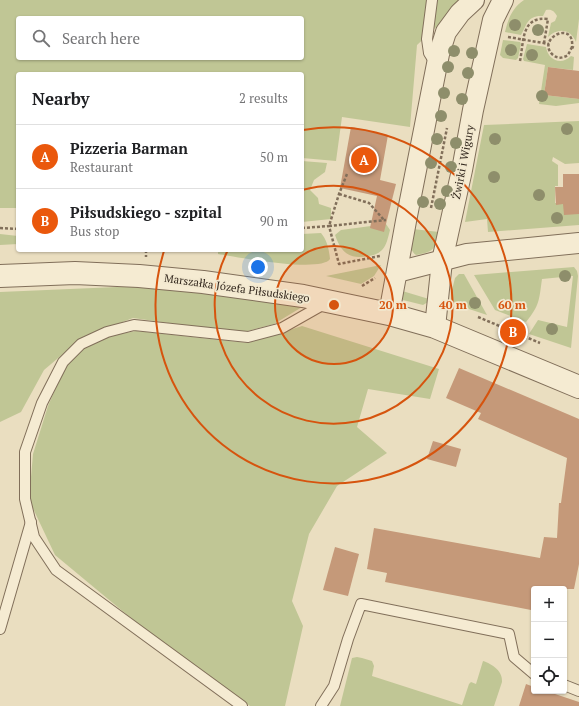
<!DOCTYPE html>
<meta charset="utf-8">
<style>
:root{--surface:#fff;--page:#f2f2f2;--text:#202124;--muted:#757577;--line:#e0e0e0;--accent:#ea580c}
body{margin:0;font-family:"PT Serif",serif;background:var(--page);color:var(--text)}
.controls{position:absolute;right:12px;bottom:12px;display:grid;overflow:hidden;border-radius:4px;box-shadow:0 1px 3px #0004}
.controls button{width:36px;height:36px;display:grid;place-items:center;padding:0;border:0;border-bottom:1px solid var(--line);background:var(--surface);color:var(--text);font:20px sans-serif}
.you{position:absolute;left:258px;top:267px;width:14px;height:14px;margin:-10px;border:3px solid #fff;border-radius:50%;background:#1a73e8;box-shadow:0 0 0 6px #1a73e833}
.badge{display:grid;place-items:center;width:26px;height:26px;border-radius:50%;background:var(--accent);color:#fff;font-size:13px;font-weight:700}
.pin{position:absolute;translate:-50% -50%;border:2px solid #fff;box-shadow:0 1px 4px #0006}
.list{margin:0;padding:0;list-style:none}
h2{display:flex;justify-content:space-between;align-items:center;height:52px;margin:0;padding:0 16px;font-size:17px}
h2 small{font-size:13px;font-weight:400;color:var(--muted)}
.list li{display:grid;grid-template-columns:26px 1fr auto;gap:12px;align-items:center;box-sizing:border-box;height:64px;padding:0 16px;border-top:1px solid var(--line)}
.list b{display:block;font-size:15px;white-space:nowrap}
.list p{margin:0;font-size:13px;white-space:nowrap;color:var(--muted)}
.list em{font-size:13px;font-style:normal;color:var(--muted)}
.icon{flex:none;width:22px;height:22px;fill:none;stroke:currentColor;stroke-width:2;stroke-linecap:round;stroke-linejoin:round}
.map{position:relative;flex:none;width:579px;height:706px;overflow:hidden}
.search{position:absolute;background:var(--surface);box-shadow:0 1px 3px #0004;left:16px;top:16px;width:288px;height:44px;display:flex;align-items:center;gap:10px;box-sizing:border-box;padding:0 14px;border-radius:4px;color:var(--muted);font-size:15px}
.panel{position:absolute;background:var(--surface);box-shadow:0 1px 3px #0004;left:16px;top:72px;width:288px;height:180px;border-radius:4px}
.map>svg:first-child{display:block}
.green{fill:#c0c695;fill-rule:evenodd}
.building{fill:#c59979}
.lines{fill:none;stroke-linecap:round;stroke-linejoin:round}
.service-casing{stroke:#816f5a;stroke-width:12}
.minor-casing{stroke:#816f5a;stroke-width:22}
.tertiary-casing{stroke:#816f5a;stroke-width:24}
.path{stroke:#816f5a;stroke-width:2.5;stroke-dasharray:3 2;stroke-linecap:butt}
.service{stroke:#f5ebd2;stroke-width:10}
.minor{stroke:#f5ebd2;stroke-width:20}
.tertiary{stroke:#f5ebd2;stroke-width:22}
.tree{fill:#8e8e6b}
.ring{fill:none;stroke:#d6540e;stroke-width:2}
.labels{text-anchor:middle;stroke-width:3.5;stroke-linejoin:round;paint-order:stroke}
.street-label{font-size:11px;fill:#32271d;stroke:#f2e8cf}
.centre{fill:#d6540e;stroke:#f2e8cf;stroke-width:2}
.ring-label{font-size:12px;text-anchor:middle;font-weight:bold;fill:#d6540e;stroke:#f2e8cf;stroke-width:3.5;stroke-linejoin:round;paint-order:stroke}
</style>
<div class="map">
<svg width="579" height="706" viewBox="0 0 579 706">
<rect width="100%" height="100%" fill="#eadec0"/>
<!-- green -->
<g class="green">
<path d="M 0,0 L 465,0 L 417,45 L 410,127 L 342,117 L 336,161 L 302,158 L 302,74 L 18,74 L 18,208 L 0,208 ZM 18,18 L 302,18 L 302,58 L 18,58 Z"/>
<path d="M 524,0 L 579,0 L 579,19 L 576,42 C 571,29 558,27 548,37 L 551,23 L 555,21 L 557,16 C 554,11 552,9 546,10 L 543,16 C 527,15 527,25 521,35 L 505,32 C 508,19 512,8 524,0 Z"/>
<path d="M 503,40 L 520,42 L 521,44 L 518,58 L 516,60 L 503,58 L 500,55 Z"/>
<path d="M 527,44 L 546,47 C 548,60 561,66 571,56 L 574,57 L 573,70 L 548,67 L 544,95 L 579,99 L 579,103 L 556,106 L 539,104 L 545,65 L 524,61 L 523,59 Z"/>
<path d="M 579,121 L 579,163 L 565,164 L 553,157 L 552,161 L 558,165 L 558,186 L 555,186 L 555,203 L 564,203 L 579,214 L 579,225 L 488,232 L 487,219 L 465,222 L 484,125 Z"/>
<path d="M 302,161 L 327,163 L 325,172 L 314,180 L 310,190 L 318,198 L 319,204 L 331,208 L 331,219 L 302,222 Z"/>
<path d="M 386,224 L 390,230 C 388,237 387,245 382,250 C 378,254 372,256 368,256 C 349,260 341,252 335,235 L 341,230 Z"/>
<path d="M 413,229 L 439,232 C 435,249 434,252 416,255 C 407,248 412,239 413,229 Z"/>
<path d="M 321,233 C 327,240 329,249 330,259 C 321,273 236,257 218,254 L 218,250 L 302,250 L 302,234 Z"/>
<path d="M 0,234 L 18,236 L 18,244 L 0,245 Z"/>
<path d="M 381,265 L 374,276 L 361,284 L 326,276 Z"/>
<path d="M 574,267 L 577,271 L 578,276 L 571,348 L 529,334 L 538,320 L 567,327 L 573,276 L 542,279 C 539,300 540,305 526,322 L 495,310 L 474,275 Z"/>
<path d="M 459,274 L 464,274 L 487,315 L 457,305 L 451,299 L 451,294 L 455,278 Z"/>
<path d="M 140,286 L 307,304 L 274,324 L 240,333 L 133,318 L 83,337 L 44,370 L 21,412 L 0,422 L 0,292 Z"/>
<path d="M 399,290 L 429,299 L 428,302 L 423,305 L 403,300 L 401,298 Z"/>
<path d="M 302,326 L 439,369 L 430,399 L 368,389 L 357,427 L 387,453 L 337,486 L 309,534 L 292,601 L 303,626 L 285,706 L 250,706 L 161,643 L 55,555 L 29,500 L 33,454 L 48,406 L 66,364 L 86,347 L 106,337 L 136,331 L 248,343 Z"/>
<path d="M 357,657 L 362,658 L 372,661 L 374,666 L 372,676 L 462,705 L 469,684 L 471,682 L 476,684 L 483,661 C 492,664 503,671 502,682 L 494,706 L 340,706 L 352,658 Z"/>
</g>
<!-- building -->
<g class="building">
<path d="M 548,67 L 579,71 L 579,99 L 544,95 Z"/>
<path d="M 351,127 L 388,135 L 380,180 L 396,184 L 384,232 L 370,228 L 377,196 L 340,188 Z"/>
<path d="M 563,174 L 579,174 L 579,214 L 564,215 L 563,204 L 556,205 L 555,187 L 563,187 Z"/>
<path d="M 459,368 L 579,419 L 579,564 L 574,589 L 534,589 L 531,610 L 385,582 L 387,573 L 367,569 L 374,528 L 540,558 L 544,537 L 557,538 L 559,503 L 561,503 L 567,458 L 478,419 L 481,413 L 446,398 Z"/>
<path d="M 433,441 L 461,449 L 456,467 L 427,459 Z"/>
<path d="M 335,547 L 359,554 L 348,596 L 323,590 Z"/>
<path d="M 526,684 L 534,687 L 534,691 L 546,691 L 579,702 L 579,706 L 519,706 Z"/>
</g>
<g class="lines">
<defs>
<g id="service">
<path d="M 432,0 L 427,39 L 429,53 L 436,64"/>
<path d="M 0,629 L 31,522"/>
<path d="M 564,685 L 579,691"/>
<path d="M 242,706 L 56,570 L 34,537 L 25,499 L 25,452 L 42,403 L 63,362 L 81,344 L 107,332 L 134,325 L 248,337 L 282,328 L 326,303"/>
<path d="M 321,706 L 334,686 L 348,639 L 361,604 L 509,634 L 514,657 L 534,674"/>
</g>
<g id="minor">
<path d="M 397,272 L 467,254 L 579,243"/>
<path d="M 389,314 L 406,221 L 439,54 L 446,32 L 460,13 L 474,0"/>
<path d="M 435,327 L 442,261 L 462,170 L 473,110 L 493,20 L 503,0"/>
</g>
<path id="tertiary" d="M 0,276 L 75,273 L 139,276 L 203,282 L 303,296 L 389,314 L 435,327 L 579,387"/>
</defs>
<!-- service casing -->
<use href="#service" class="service-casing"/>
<!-- minor casing -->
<use href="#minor" class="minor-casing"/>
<!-- tertiary casing -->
<use href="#tertiary" class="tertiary-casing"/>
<!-- path -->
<g class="path">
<path d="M 508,37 L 549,44"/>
<path d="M 572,47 L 568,55 C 563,58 558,59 553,55 C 535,39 575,19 572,47 L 575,48"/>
<path d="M 520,61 C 524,41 521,16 548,19 L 544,43"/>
<path d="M 347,174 L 339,194 L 329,226 L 386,220"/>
<path d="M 339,194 L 369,203 L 384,220"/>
<path d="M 431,208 L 447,128"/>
<path d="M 0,228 L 18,229"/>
<path d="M 302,228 L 329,226 L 339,264 L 380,256"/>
<path d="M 146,250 L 146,257"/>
<path d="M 362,286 L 375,278"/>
<path d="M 478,317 L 540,343"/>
</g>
<!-- service -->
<use href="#service" class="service"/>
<!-- minor -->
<use href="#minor" class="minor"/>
<!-- tertiary -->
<use href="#tertiary" class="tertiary"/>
</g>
<!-- trees -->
<g class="tree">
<circle cx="515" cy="25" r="6"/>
<circle cx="538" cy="30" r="6"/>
<circle cx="511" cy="50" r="6"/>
<circle cx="454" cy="51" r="6"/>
<circle cx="472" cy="53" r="6"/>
<circle cx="532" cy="55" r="6"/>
<circle cx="448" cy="67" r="6"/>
<circle cx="468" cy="73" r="6"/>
<circle cx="444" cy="93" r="6"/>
<circle cx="542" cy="96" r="6"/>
<circle cx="462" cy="99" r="6"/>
<circle cx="441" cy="116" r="6"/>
<circle cx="567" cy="129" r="6"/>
<circle cx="437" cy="139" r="6"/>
<circle cx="495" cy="139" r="6"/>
<circle cx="456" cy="143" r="6"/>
<circle cx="431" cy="163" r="6"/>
<circle cx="451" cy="167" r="6"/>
<circle cx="494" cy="177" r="6"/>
<circle cx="447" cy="191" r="6"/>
<circle cx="539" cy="195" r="6"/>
<circle cx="423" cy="202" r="6"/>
<circle cx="440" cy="204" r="6"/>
<circle cx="557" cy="218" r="6"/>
<circle cx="565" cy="276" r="6"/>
<circle cx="475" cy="303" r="6"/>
<circle cx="552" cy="329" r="6"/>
</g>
<!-- distance rings -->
<circle cx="334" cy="305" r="59" fill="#d6540e" fill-opacity=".12"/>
<g class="ring">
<circle cx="334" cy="305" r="59"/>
<path d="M302 190A119 119 0 1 1 228 250"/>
<path d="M303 130A178 178 0 1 1 164 251"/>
</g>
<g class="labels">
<!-- street labels -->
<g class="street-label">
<text transform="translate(463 162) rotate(-79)" y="4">Żwirki i Wigury</text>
<text transform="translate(237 288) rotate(8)" y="4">Marszałka Józefa Piłsudskiego</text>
</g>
</g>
<circle cx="334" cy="305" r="6" class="centre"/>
<g class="ring-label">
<text x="393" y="309">20 m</text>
<text x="453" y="309">40 m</text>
<text x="512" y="309">60 m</text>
</g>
</svg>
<div class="controls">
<button>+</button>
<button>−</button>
<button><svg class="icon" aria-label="locate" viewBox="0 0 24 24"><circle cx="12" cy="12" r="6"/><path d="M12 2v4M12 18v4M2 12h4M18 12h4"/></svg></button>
</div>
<div class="you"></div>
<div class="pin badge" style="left:364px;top:160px">A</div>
<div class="pin badge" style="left:513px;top:332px">B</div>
<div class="search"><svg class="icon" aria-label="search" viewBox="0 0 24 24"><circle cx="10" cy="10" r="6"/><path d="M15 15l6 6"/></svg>Search here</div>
<section class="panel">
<h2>Nearby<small>2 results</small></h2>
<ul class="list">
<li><span class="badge">A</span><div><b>Pizzeria Barman</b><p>Restaurant</p></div><em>50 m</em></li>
<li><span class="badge">B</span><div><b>Piłsudskiego - szpital</b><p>Bus stop</p></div><em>90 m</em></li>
</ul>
</section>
</div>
